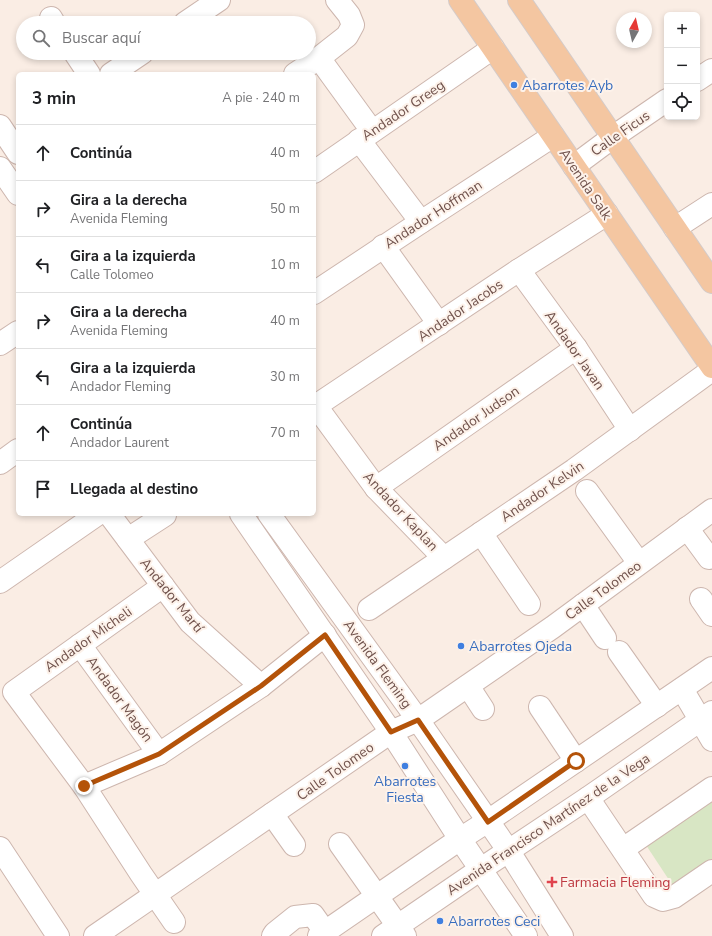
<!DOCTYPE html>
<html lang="es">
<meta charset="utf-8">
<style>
:root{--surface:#fff;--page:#f2f2f2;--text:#202124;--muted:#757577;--line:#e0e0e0}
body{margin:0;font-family:"Nunito Sans",sans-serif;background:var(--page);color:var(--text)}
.controls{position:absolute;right:12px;top:12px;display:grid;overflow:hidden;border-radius:6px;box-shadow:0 2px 6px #0003}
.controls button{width:36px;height:36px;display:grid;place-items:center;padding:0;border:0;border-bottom:1px solid var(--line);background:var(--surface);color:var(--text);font:20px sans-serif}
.compass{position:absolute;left:616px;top:12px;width:36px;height:36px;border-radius:50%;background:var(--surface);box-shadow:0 2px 6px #0003;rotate:8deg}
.stop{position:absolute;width:12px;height:12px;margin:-9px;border:3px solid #b45309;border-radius:50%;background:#fff}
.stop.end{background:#b45309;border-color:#fff;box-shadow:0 1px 4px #0008}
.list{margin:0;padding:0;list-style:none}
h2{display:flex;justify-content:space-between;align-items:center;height:52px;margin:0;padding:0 16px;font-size:17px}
h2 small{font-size:13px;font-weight:400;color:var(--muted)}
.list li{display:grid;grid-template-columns:26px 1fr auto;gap:12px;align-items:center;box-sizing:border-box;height:56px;padding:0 16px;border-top:1px solid var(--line)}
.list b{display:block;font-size:15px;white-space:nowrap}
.list p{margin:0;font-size:13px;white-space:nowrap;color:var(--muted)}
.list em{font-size:13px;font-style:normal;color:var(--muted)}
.icon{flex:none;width:22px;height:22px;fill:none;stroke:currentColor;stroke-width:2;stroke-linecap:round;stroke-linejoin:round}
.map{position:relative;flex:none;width:712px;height:936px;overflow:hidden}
.search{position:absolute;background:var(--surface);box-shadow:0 2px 6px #0003;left:16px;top:16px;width:300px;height:44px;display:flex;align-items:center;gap:10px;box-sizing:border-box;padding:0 14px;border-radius:22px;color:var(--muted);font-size:15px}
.panel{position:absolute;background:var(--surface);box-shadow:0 2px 6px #0003;left:16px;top:72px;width:300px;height:444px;border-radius:6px}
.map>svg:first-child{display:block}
.green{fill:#d8e6c4}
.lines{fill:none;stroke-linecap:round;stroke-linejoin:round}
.minor-casing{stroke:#cdb6ae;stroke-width:24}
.major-casing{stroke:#d4cbc9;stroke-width:24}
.minor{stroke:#fff;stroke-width:22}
.major{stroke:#f4c6a1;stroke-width:22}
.route{stroke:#b45309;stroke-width:5}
.shop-dot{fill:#3f7fe0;stroke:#fdf2ea;stroke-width:1.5}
.health-dot{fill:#e0444e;stroke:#fdf2ea;stroke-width:1.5}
.labels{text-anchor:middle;stroke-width:4;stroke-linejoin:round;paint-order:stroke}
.shop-label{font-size:14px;fill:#366cbe;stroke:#fdf2ea;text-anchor:start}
.street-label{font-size:14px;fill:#70524c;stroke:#fdf2ea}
.health-label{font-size:14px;fill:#be3a42;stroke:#fdf2ea;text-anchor:start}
</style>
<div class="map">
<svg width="712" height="936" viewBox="0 0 712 936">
<rect width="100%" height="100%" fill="#faede4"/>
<!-- green -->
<path class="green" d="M 712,794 L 712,860 L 673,886 L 644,842 Z"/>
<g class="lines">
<defs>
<g id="minor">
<path d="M 51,18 L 54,23"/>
<path d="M 185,23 L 219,0"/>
<path d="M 75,53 L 89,74"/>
<path d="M 319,58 L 372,131"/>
<path d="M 111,74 L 142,53"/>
<path d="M 295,74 L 319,58 L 347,36 L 353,25 L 349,15 L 337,0"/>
<path d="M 697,80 L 712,70"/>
<path d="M 0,126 L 18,153"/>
<path d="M 359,140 L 421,222"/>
<path d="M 574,166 L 613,137 L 667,100"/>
<path d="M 0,168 L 18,194"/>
<path d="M 314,172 L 493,48"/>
<path d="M 675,228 L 712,204"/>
<path d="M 383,246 L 439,324"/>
<path d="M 519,270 L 576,348 L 630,430"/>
<path d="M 314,293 L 421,222 L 553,136"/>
<path d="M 0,344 L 18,332"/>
<path d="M 316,406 L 376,488 L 444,558"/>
<path d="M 314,407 L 519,270 L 607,214"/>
<path d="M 0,463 L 18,450"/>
<path d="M 376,488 L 576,348"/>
<path d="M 587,491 L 639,563"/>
<path d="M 109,514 L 190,622 L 261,686"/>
<path d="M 241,514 L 391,732 L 460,839 L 526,936"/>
<path d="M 269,514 L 418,720 L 508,850 L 562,936"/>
<path d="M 687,528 L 709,558"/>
<path d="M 481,533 L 529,604"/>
<path d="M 128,539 L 165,515"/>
<path d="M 0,582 L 98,514"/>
<path d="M 163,586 L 14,692 L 84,786 L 141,874 L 174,922"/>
<path d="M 701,599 L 712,615"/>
<path d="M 583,605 L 605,638"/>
<path d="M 369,609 L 574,470 L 712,370"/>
<path d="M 80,645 L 159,754"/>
<path d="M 619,652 L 657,706"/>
<path d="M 468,686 L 483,709"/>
<path d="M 682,689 L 712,740"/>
<path d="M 540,707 L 576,761"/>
<path d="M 84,786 L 159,754 L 261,686 L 325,635"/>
<path d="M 588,798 L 654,896 L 663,900 L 674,897 L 712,871"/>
<path d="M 272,814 L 294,845"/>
<path d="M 340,844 L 405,936"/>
<path d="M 0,848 L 58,936"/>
<path d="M 623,849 L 712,788"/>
<path d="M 95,936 L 391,732 L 418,720 L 553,627 L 712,510"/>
<path d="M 273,936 L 275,933 L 295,917 L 313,915 L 325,932"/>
<path d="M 319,936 L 460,839 L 488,821 L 712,668"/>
<path d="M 383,936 L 481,869 L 588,798 L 712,712"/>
</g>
<g id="major">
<path d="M 460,0 L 712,367"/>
<path d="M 519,0 L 712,282"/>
</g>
</defs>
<!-- minor casing -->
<use href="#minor" class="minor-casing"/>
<!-- major casing -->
<use href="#major" class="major-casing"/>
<!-- minor -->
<use href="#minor" class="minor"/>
<!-- major -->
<use href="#major" class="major"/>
</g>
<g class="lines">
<!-- route -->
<path class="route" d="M 84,786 L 159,754 L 261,686 L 325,635 L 391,732 L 418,720 L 488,822 L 576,761"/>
</g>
<!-- markers -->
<g class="shop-dot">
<circle cx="514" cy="85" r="4"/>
<circle cx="461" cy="646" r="4"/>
<circle cx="405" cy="766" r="4"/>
<circle cx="440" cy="921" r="4"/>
</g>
<path class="health-dot" d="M550 876h4v4h4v4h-4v4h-4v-4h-4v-4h4z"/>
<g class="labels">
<!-- shop labels -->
<g class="shop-label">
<text x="522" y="90">Abarrotes Ayb</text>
<text x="469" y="651">Abarrotes Ojeda</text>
<text x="405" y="786" text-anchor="middle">Abarrotes<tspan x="405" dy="16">Fiesta</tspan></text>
<text x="448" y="926">Abarrotes Ceci</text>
</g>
<!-- street labels -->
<g class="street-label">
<text transform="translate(403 110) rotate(-34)" y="5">Andador Greeg</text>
<text transform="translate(620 133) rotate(-35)" y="5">Calle Ficus</text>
<text transform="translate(586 184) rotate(56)" y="5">Avenida Salk</text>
<text transform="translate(433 214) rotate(-33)" y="5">Andador Hoffman</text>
<text transform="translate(460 310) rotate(-34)" y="5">Andador Jacobs</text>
<text transform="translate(575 350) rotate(55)" y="5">Andador Javan</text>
<text transform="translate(476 418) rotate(-35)" y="5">Andador Judson</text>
<text transform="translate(542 491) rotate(-34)" y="5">Andador Kelvin</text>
<text transform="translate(401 511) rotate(47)" y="5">Andador Kaplan</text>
<text transform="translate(603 590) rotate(-36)" y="5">Calle Tolomeo</text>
<text transform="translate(172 595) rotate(51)" y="5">Andador Martí</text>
<text transform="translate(88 639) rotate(-35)" y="5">Andador Micheli</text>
<text transform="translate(378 664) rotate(54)" y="5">Avenida Fleming</text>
<text transform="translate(120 699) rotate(54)" y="5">Andador Magón</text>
<text transform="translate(335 771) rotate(-35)" y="5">Calle Tolomeo</text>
<text transform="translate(548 824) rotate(-34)" y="5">Avenida Francisco Martínez de la Vega</text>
</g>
<!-- health labels -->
<g class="health-label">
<text x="560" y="887">Farmacia Fleming</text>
</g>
</g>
</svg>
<div class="controls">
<button>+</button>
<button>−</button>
<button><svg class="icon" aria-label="locate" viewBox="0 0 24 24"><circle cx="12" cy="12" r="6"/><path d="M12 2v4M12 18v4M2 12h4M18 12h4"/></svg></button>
</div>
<svg class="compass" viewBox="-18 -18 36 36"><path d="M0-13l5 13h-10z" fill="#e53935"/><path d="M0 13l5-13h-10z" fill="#757577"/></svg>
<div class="stop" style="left:576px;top:761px"></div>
<div class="stop end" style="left:84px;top:786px"></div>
<div class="search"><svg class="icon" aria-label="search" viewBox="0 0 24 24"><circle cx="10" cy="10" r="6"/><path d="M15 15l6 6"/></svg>Buscar aquí</div>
<section class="panel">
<h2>3 min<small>A pie · 240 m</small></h2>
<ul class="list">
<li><svg class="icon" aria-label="ahead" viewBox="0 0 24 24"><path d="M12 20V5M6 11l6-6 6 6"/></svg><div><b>Continúa</b></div><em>40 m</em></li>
<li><svg class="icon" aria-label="right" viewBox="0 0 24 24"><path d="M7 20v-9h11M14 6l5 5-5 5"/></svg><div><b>Gira a la derecha</b><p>Avenida Fleming</p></div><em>50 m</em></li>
<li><svg class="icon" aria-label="left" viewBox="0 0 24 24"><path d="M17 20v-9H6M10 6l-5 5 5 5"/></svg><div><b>Gira a la izquierda</b><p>Calle Tolomeo</p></div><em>10 m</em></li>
<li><svg class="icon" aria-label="right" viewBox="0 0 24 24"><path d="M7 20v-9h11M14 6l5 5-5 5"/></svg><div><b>Gira a la derecha</b><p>Avenida Fleming</p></div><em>40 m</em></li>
<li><svg class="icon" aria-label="left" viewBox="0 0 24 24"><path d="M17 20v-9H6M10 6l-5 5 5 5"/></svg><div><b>Gira a la izquierda</b><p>Andador Fleming</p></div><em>30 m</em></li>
<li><svg class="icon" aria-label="ahead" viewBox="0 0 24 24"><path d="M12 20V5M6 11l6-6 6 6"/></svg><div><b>Continúa</b><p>Andador Laurent</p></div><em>70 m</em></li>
<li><svg class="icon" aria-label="arrive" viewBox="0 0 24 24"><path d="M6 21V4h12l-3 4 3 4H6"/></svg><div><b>Llegada al destino</b></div></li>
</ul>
</section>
</div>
